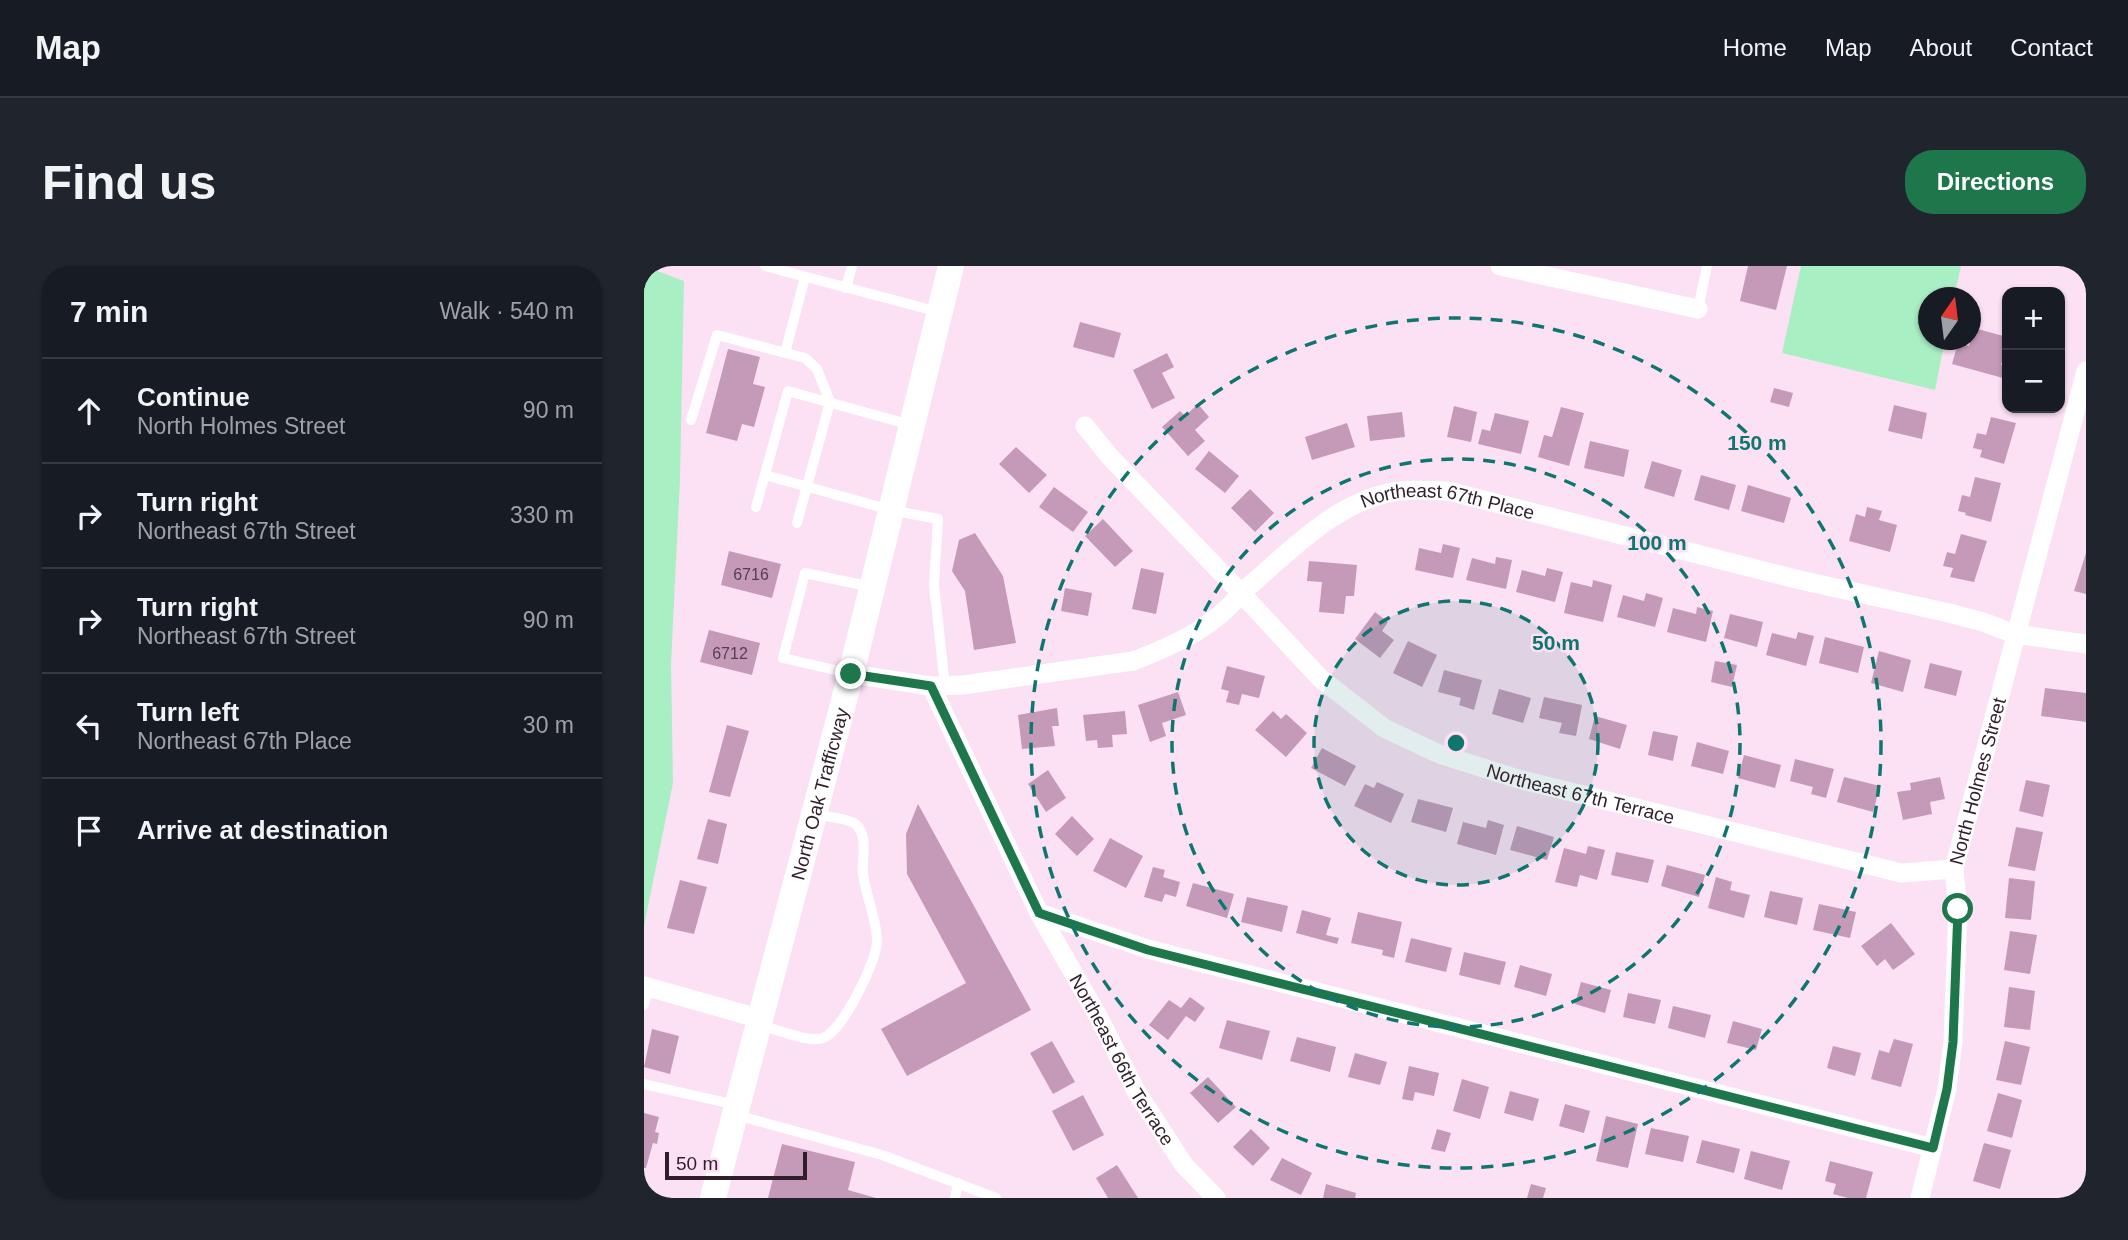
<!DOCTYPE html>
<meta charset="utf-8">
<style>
:root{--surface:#171b24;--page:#20242c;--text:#f1f3f6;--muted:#9ea1a6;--line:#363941;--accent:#1d774b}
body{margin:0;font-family:Helvetica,sans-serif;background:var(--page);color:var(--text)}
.controls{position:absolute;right:21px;top:21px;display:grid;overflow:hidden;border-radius:14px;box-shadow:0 2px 5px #0004}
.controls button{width:63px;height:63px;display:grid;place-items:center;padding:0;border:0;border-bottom:2px solid var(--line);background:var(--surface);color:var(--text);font:35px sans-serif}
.compass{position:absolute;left:1274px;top:21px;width:63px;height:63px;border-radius:50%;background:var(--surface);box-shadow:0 2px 5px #0004;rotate:14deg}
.scale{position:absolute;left:21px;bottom:18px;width:142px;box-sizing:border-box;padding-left:7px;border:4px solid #301f2b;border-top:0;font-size:19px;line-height:24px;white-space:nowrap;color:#301f2b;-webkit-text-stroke:5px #fce1f4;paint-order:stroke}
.stop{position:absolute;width:21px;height:21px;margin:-16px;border:5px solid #1d774b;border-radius:50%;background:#fff}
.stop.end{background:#1d774b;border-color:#fff;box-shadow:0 2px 7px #0008}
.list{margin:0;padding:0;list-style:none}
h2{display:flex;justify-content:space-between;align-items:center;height:91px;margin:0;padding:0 28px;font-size:30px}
h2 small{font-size:23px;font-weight:400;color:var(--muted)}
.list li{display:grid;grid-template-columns:46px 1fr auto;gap:21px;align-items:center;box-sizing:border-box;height:105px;padding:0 28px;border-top:2px solid var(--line)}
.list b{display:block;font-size:26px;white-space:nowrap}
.list p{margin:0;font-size:23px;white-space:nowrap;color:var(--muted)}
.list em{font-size:23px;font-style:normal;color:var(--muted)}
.icon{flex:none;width:38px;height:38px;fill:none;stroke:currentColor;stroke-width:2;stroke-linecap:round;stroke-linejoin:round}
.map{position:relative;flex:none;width:1442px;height:932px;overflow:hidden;border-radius:28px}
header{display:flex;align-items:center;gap:42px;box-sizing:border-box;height:98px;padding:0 35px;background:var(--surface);border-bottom:2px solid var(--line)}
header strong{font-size:33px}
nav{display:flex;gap:38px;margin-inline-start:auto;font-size:24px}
.intro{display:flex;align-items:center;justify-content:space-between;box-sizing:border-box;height:168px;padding:0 42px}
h1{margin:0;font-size:49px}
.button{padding:18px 32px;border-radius:28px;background:var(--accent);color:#fff;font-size:24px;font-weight:700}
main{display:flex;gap:42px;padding:0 42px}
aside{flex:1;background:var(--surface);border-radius:28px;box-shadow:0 2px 5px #0004}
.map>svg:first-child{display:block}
.green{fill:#a8efc4}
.building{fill:#c59ab9}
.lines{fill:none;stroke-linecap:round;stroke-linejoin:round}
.lane{stroke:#fff;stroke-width:10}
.street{stroke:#fff;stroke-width:19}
.secondary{stroke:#fff;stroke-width:26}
.route{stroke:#1d774b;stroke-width:9}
.ring{fill:none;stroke:#0f766e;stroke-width:3.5;stroke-dasharray:12 9}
.labels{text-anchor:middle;stroke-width:5;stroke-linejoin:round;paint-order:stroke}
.number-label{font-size:16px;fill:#553e4e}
.street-label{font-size:19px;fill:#301f2b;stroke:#fce1f4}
.centre{fill:#0f766e;stroke:#fce1f4;stroke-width:3.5}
.ring-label{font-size:21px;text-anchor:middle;font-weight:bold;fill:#0f766e;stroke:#fce1f4;stroke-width:5;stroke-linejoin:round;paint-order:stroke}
</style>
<header>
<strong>Map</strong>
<nav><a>Home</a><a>Map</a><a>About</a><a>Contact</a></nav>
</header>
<div class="intro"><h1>Find us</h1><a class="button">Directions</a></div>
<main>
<aside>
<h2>7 min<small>Walk · 540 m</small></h2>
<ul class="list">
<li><svg class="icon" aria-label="ahead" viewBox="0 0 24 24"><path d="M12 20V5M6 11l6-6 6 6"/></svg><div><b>Continue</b><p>North Holmes Street</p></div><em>90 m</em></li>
<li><svg class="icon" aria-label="right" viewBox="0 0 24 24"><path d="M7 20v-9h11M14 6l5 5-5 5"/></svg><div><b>Turn right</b><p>Northeast 67th Street</p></div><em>330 m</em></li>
<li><svg class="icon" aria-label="right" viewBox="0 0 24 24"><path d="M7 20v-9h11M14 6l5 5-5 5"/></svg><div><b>Turn right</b><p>Northeast 67th Street</p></div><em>90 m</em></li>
<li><svg class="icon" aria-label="left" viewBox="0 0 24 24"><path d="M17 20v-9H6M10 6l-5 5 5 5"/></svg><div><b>Turn left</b><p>Northeast 67th Place</p></div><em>30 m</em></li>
<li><svg class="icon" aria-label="arrive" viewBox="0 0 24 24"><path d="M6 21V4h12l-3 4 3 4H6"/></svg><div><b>Arrive at destination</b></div></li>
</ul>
</aside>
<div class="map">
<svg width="1442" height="932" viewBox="0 0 1442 932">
<rect width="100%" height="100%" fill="#fce1f4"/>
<!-- green -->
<g class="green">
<path d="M 0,0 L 40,15 L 36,214 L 27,398 L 29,517 L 0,660 Z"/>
<path d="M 1157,0 L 1317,0 L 1310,31 L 1284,32 L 1284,74 L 1301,74 L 1291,124 L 1138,87 Z"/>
</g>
<!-- building -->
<g class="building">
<path d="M 1104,0 L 1143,0 L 1132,44 L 1096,35 Z"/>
<path d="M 436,56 L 477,67 L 470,92 L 429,81 Z"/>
<path d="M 1330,62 L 1363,71 L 1363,94 L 1359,93 L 1357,99 L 1363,100 L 1359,112 L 1308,98 L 1314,77 L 1325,80 Z"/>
<path d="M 84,83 L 116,91 L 109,118 L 121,121 L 110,161 L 98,158 L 93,175 L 62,167 Z"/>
<path d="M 523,87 L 530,101 L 518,107 L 531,132 L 508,143 L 489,104 Z"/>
<path d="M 1130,122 L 1149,127 L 1145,141 L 1126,136 Z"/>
<path d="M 554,138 L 565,151 L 551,164 L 561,175 L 544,190 L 518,161 L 536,145 L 541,150 Z"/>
<path d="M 1250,139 L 1283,147 L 1278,173 L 1244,165 Z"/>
<path d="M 810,140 L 833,146 L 827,176 L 803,171 Z"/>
<path d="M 917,141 L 940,147 L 925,200 L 894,191 L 900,169 L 908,171 Z"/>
<path d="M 758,146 L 761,171 L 726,175 L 723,150 Z"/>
<path d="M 851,147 L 885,155 L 877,188 L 834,178 L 838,163 L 846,165 Z"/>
<path d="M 1347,151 L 1372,157 L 1360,198 L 1336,191 L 1338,184 L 1329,182 L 1333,167 L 1342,169 Z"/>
<path d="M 703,157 L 711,181 L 668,194 L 661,171 Z"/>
<path d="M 946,175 L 985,184 L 980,211 L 940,202 Z"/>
<path d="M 372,181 L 403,209 L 385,227 L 355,198 Z"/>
<path d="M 565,185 L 595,210 L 581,227 L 551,203 Z"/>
<path d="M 1008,195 L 1038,204 L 1030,231 L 1000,222 Z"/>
<path d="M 1057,209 L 1092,219 L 1085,244 L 1050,234 Z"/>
<path d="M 1331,211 L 1357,217 L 1347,256 L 1321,249 L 1322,247 L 1314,245 L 1318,229 L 1326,231 Z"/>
<path d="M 1104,219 L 1147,232 L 1140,257 L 1097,245 Z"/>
<path d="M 410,221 L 444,246 L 429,266 L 395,241 Z"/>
<path d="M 606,223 L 630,247 L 611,266 L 587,242 Z"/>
<path d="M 1223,241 L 1238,245 L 1235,254 L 1253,259 L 1246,286 L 1205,275 L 1212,248 L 1221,251 Z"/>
<path d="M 459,253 L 489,285 L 471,301 L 441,270 Z"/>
<path d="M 331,267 L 359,310 L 372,377 L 330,384 L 321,325 L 308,305 L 315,274 Z"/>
<path d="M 1317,268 L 1343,275 L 1330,316 L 1306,311 L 1309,302 L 1299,300 L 1303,286 L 1311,288 Z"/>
<path d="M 799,278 L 816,282 L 809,312 L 771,304 L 775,282 L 797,287 Z"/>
<path d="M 85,285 L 137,298 L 128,332 L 77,319 Z"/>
<path d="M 1442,287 L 1442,328 L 1430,325 Z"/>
<path d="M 852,291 L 868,294 L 862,323 L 822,314 L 828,292 L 851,298 Z"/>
<path d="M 665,295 L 713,299 L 710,330 L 702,330 L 700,348 L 675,346 L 678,316 L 663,315 Z"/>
<path d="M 497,302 L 520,307 L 512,348 L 488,343 Z"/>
<path d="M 903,302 L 919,306 L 911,336 L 872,326 L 878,304 L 901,310 Z"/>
<path d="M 949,314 L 968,319 L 959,356 L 920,347 L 927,316 L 948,321 Z"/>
<path d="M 421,322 L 448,327 L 444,350 L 417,345 Z"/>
<path d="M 1002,327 L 1019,332 L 1011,361 L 973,351 L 979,329 L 1000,335 Z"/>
<path d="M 1053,341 L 1069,345 L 1062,376 L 1023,366 L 1029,342 L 1052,348 Z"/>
<path d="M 731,346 L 744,356 L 738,365 L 750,374 L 736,392 L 711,373 Z"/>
<path d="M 1086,348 L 1119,356 L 1113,381 L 1080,372 Z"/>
<path d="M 65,364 L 116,377 L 108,409 L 56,396 Z"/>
<path d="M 1154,366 L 1170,370 L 1162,400 L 1122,389 L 1128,367 L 1152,373 Z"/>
<path d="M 1181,371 L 1220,381 L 1214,407 L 1175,397 Z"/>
<path d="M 764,375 L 793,389 L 778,421 L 749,407 Z"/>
<path d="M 1235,385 L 1267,394 L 1259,426 L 1227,417 Z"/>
<path d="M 1071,395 L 1093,399 L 1088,421 L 1067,416 Z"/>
<path d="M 1286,397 L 1318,405 L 1312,430 L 1280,422 Z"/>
<path d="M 583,400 L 621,410 L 615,432 L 598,428 L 595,439 L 582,436 L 585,425 L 577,423 Z"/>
<path d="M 800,404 L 838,414 L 830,444 L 815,439 L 817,432 L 794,426 Z"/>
<path d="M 1401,422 L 1442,427 L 1442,456 L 1397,450 Z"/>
<path d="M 855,423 L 887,432 L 879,457 L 848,448 Z"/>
<path d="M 534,426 L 542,449 L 518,457 L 522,470 L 506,476 L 494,439 Z"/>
<path d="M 900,431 L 938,439 L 932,470 L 915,467 L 918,457 L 895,452 Z"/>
<path d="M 413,442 L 415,460 L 408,460 L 411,480 L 378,483 L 374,449 Z"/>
<path d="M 481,445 L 483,468 L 468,469 L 469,481 L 454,482 L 453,474 L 442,475 L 439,449 Z"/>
<path d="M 629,445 L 637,453 L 642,448 L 663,467 L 642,491 L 611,464 Z"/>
<path d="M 951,450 L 983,459 L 976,483 L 945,473 Z"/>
<path d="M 83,459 L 105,465 L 86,531 L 65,526 Z"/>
<path d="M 1009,465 L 1034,470 L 1029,495 L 1004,489 Z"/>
<path d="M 1053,476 L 1085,485 L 1079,508 L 1047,500 Z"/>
<path d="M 678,482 L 712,500 L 701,520 L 667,502 Z"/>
<path d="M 1100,489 L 1137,499 L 1131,522 L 1094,512 Z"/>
<path d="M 1151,493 L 1190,503 L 1182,532 L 1167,528 L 1169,521 L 1146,515 Z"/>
<path d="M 404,504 L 422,532 L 402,546 L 384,518 Z"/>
<path d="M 1200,511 L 1236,520 L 1229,546 L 1193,536 Z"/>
<path d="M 1296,511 L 1301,533 L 1286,536 L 1288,548 L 1259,554 L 1253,526 L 1267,524 L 1266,517 Z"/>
<path d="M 1382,514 L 1406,519 L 1399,551 L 1375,545 Z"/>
<path d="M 733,516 L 760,528 L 747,557 L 710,540 L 721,518 L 730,522 Z"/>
<path d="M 774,533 L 809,542 L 802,566 L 767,556 Z"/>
<path d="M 274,538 L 387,744 L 263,810 L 237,763 L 322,717 L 263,608 L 262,568 Z"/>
<path d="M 428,550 L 450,573 L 433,590 L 411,568 Z"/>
<path d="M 64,553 L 83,558 L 74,598 L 53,593 Z"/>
<path d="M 844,554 L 860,559 L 852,589 L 813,578 L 819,556 L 842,562 Z"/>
<path d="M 873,560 L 910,571 L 903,594 L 866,584 Z"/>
<path d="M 1372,561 L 1399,566 L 1391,605 L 1364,600 Z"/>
<path d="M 466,572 L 499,590 L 482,622 L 449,605 Z"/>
<path d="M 944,580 L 961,584 L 953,614 L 936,609 L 933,621 L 911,616 L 920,582 L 942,588 Z"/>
<path d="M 972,586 L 1010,594 L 1004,617 L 967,609 Z"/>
<path d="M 1023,599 L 1061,609 L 1055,631 L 1017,620 Z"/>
<path d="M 509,601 L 521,604 L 519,611 L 536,616 L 532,631 L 521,628 L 518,636 L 500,631 Z"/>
<path d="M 1072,611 L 1088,616 L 1086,624 L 1106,629 L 1100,652 L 1064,642 Z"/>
<path d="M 1365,612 L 1391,615 L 1387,654 L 1361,652 Z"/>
<path d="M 36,614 L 63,621 L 50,668 L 23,662 Z"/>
<path d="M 549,617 L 590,628 L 583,652 L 542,640 Z"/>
<path d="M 1126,625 L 1159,632 L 1153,659 L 1120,651 Z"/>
<path d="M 603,631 L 644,640 L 638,666 L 597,656 Z"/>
<path d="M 1175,638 L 1212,646 L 1206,672 L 1169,664 Z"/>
<path d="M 658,644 L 687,652 L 682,669 L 695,672 L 693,678 L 652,667 Z"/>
<path d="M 714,646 L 758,656 L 750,692 L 738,689 L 739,684 L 707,677 Z"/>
<path d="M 1247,657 L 1271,688 L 1249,704 L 1241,693 L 1233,700 L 1217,680 Z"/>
<path d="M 1366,665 L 1393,669 L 1386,708 L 1360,704 Z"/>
<path d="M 767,672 L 808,682 L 802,706 L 761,696 Z"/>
<path d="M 820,686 L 862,696 L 856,719 L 815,709 Z"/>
<path d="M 876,699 L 908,708 L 902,730 L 870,721 Z"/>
<path d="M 937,716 L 967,724 L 961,747 L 931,738 Z"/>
<path d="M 1365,721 L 1391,725 L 1386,764 L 1360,761 Z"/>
<path d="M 984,727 L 1017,734 L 1011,758 L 979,751 Z"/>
<path d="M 546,731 L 561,742 L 551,756 L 542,750 L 524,774 L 505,759 L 525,734 L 537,742 Z"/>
<path d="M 1029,740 L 1067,749 L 1061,772 L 1024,762 Z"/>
<path d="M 583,754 L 626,765 L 618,794 L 575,782 Z"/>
<path d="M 1089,755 L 1118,763 L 1112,784 L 1083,777 Z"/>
<path d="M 8,763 L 35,770 L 26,808 L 0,801 Z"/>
<path d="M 653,771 L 692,781 L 686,806 L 646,795 Z"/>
<path d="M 1250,773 L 1269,778 L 1257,821 L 1227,813 L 1235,784 L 1245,787 Z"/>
<path d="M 408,775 L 431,816 L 409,828 L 386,787 Z"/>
<path d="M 1361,775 L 1386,781 L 1377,819 L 1352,814 Z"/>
<path d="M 1189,780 L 1217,787 L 1211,810 L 1183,802 Z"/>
<path d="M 711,787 L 743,796 L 736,819 L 704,811 Z"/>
<path d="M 765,800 L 795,807 L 790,830 L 771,826 L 769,835 L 758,833 Z"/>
<path d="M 564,811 L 592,841 L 574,857 L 546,827 Z"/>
<path d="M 818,813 L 845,821 L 836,853 L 809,845 Z"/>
<path d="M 866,825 L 895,833 L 889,855 L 860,847 Z"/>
<path d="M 1354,827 L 1378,834 L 1368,872 L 1343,865 Z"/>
<path d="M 439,829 L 460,869 L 429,885 L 408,845 Z"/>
<path d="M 921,838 L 946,845 L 940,867 L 915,860 Z"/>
<path d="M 0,847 L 15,851 L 11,866 L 15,867 L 13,878 L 9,877 L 2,902 L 0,902 Z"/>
<path d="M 962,850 L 994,858 L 984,902 L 952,895 Z"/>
<path d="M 1007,862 L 1045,870 L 1039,896 L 1001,888 Z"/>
<path d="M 607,863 L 626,882 L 609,900 L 589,881 Z"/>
<path d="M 793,863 L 807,867 L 801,886 L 787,883 Z"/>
<path d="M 1058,874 L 1096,883 L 1090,907 L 1052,897 Z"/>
<path d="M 1340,877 L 1367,884 L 1356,923 L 1329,915 Z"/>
<path d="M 138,878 L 211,896 L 204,924 L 232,932 L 124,932 Z"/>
<path d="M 1107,885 L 1146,895 L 1138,924 L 1100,913 Z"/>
<path d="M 638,892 L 668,907 L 657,929 L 626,914 Z"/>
<path d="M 1186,895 L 1229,906 L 1222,932 L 1204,932 L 1189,928 L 1192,918 L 1181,915 Z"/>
<path d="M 473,899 L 494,932 L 464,932 L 452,912 Z"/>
<path d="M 682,918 L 712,927 L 711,932 L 679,932 Z"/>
<path d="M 887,918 L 902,922 L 899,932 L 883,932 Z"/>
</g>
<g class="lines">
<!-- lane -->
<g class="lane">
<path d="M 121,0 L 295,46"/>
<path d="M 202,22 L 208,0"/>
<path d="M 1054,43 L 1063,0"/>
<path d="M 141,87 L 161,11"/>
<path d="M 47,154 L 73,69 L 161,92 L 173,103 L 186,136 L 153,257"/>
<path d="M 121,209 L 247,244 L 294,253 L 290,319 L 301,420"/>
<path d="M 112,241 L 144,125 L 267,159"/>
<path d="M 204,407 L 139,392 L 161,307 L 228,321"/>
<path d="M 0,739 L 5,721"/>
<path d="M 116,759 C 131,763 165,777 179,772 C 198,766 232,697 233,676 C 233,653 222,631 219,608 C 217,593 226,568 210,557 C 201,552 183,551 173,548"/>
<path d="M 0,818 L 92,839"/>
<path d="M 92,849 L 238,889 L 352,932"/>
<path d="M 311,932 L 314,917"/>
</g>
<!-- street -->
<g class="street">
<path d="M 856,0 L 1054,43"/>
<path id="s1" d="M 441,160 L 467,192 L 597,327 L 676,412 L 740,462 L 795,488 L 874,513 L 1257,607 L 1310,603"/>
<path id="s2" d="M 207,408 L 287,420 L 319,419 L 489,395 C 529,380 571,361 597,327 C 645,287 691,234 755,225 C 770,223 788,225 804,225 L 1156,314 L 1305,347 L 1339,356 L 1371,368 L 1442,378"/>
<path id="s3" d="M 287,420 L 395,647 L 454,750 L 492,825 L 540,899 L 572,932"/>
<path d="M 395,647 L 504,683 L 1289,882"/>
<path d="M 0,720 L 117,753"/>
<path id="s4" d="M 1276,932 L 1303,823 L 1309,776 L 1314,643 L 1310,603 L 1442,105"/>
</g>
<!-- secondary -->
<path class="secondary" id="s5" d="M 69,932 L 207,408 L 307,0"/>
</g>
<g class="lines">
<!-- route -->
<path class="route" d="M 207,408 L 287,420 L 395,647 L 504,684 L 1289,882 L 1303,823 L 1309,776 L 1314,643"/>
</g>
<!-- distance rings -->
<circle cx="812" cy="477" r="142" fill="#0f766e" fill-opacity=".12"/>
<g class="ring">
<circle cx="812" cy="477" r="142"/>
<circle cx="812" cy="477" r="284"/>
<circle cx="812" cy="477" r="425"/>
</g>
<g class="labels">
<!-- number labels -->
<g class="number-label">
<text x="107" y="314">6716</text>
<text x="86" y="393">6712</text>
</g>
<!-- street labels -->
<g class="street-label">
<text dy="7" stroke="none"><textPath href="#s2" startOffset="654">Northeast 67th Place</textPath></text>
<text dy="7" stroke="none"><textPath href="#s4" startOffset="424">North Holmes Street</textPath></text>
<text dy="7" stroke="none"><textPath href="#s1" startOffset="634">Northeast 67th Terrace</textPath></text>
<text dy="7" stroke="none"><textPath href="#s5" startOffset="418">North Oak Trafficway</textPath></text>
<text dy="7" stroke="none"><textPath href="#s3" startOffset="420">Northeast 66th Terrace</textPath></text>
</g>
</g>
<circle cx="812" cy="477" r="10" class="centre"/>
<g class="ring-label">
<text x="1113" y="184">150 m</text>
<text x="1013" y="284">100 m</text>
<text x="912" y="384">50 m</text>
</g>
</svg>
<div class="controls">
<button>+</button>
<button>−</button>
</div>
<svg class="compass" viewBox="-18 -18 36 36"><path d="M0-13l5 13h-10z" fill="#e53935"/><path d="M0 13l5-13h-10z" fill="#9ea1a6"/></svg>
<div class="scale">50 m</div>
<div class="stop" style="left:1314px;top:643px"></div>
<div class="stop end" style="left:207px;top:408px"></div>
</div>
</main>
